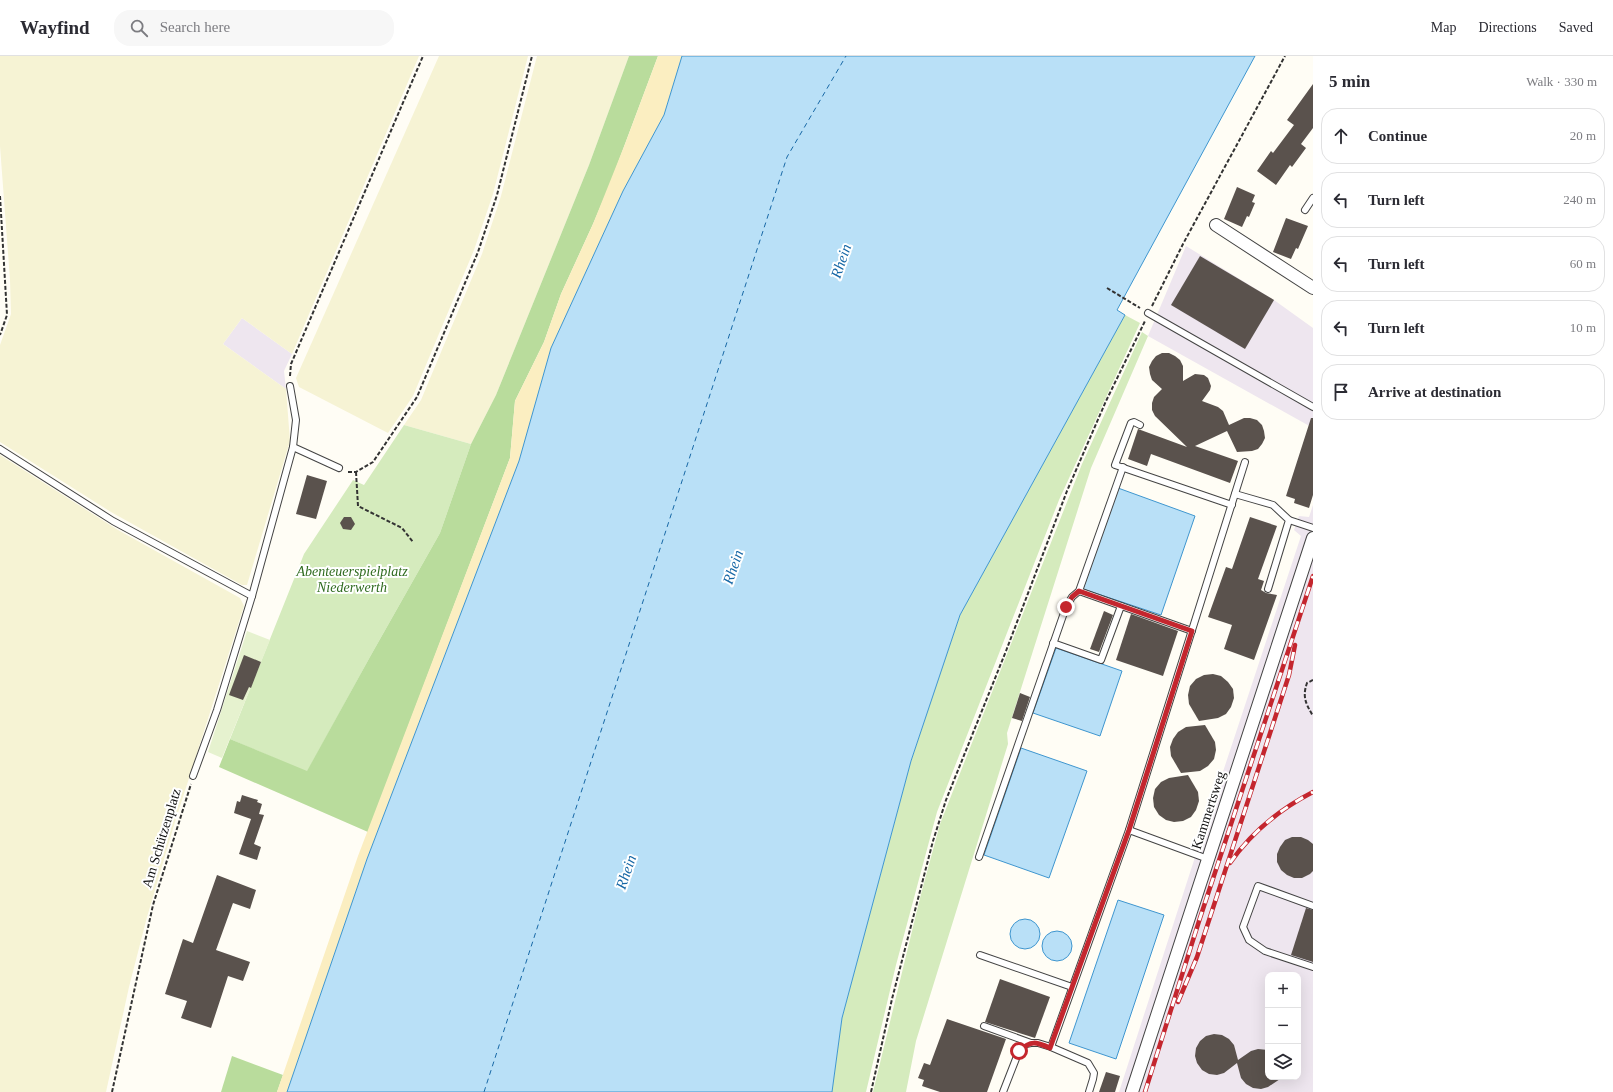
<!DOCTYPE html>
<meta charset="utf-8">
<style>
:root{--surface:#fff;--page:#f7f7f7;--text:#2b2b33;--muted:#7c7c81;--line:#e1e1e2}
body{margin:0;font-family:"Times New Roman",serif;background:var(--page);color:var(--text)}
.controls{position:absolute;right:12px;bottom:12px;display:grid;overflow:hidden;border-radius:8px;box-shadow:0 4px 16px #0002}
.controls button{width:36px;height:36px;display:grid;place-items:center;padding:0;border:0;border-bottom:1px solid var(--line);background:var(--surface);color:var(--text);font:20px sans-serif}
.stop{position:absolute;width:12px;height:12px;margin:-9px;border:3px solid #c4262e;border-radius:50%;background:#fff}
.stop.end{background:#c4262e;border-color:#fff;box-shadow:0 1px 4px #0008}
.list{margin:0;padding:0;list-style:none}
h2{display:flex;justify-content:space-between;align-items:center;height:52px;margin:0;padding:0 16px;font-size:17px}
h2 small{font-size:13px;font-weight:400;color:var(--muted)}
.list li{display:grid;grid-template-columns:26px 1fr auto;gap:12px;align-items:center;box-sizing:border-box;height:56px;margin:0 8px 8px;padding:0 8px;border:1px solid var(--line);border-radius:16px}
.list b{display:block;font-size:15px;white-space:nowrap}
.list em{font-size:13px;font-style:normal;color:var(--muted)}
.icon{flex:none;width:22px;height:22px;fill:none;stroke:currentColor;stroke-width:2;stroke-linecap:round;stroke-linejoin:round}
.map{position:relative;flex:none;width:1313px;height:1036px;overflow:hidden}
header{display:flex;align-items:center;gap:24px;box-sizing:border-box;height:56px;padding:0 20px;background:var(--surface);border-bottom:1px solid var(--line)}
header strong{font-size:19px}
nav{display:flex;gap:22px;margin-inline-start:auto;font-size:14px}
.search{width:280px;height:36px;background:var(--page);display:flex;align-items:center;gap:10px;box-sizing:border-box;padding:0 14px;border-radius:16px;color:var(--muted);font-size:15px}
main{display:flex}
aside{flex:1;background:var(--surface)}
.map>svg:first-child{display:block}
.industrial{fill:#eee6ef;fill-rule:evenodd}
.farmland{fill:#f6f3d4}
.green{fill:#d5ebbd}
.forest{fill:#b9dc9c}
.sand{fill:#fbeec1}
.pitch{fill:#e6f2cf}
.water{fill:#b9e0f7;stroke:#3f96cf}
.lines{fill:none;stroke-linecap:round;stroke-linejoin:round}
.ferry{stroke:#1768a6;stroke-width:1;stroke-dasharray:5 4;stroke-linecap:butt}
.building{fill:#5a524d}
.service-casing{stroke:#444;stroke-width:8}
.minor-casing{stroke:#444;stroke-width:14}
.path{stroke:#333;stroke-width:2;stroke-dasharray:4 2;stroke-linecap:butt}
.service{stroke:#fff;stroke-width:6}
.minor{stroke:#fff;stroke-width:12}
.rail-casing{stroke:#c4262e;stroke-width:4.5}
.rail{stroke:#fff;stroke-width:3;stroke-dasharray:9;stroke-linecap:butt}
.route{stroke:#c4262e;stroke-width:5}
.labels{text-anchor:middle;stroke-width:4;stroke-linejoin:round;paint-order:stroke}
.park-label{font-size:14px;font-style:italic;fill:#2f6b1f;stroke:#fff}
.street-label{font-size:14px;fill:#111;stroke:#fff}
.water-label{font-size:15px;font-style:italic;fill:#1768a6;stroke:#fff}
</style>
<header>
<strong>Wayfind</strong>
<div class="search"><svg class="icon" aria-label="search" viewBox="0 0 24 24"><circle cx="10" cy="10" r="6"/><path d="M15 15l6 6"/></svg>Search here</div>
<nav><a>Map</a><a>Directions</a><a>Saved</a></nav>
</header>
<main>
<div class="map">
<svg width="1313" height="1036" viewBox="0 0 1313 1036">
<rect width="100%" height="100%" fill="#fffdf5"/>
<!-- industrial -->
<g class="industrial">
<path d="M 1186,190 L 1274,244 L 1313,272 L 1313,372 L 1148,280 Z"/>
<path d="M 242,262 L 292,298 L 284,315 L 286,333 L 223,288 Z"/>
<path d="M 1313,449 L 1313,1036 L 1119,1036 L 1208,761 L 1301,480 L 1294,474 L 1299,460 L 1309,461 ZM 1268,919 L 1298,919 L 1298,1021 L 1268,1021 Z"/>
</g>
<!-- farmland -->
<g class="farmland">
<path d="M 0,0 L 419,0 L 292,298 L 242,262 L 223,288 L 286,333 L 290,385 L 247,529 L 242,529 L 111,456 L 0,386 L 0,289 L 11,258 L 10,224 L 0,90 Z"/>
<path d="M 439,0 L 528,0 L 493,138 L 474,194 L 413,340 L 388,377 L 299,331 L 296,322 Z"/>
<path d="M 537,0 L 629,0 L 589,109 L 496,339 L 471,388 L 404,369 L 421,344 L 482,198 L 501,140 Z"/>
<path d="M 0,399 L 118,474 L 240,542 L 244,550 L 175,766 L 147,861 L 129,931 L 106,1036 L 0,1036 Z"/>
</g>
<!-- green -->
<g class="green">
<path d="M 1125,259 L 1140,267 L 1059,444 L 937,756 L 896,909 L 866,1036 L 832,1036 L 842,962 L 911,705 L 960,559 Z"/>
<path d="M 1142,276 L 1148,280 L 1091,412 L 1007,677 L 1008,688 L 916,985 L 906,1036 L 873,1036 L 921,838 L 940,768 L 1082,408 Z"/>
<path d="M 404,369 L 471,388 L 440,477 L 371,599 L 307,716 L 230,683 L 304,498 L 353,424 L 364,429 Z"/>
</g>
<!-- forest -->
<g class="forest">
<path d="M 629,0 L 658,0 L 610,128 L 593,168 L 561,238 L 544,286 L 515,345 L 510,402 L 368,776 L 219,711 L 230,683 L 307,715 L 371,599 L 440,477 L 471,388 L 496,339 L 589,109 Z"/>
<path d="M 232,1000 L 283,1019 L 277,1036 L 221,1036 Z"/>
</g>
<!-- sand -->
<path class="sand" d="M 658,0 L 682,0 L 664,59 L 623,135 L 551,292 L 519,405 L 367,803 L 287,1036 L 277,1036 L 358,800 L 510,402 L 515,345 L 544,286 L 561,238 L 593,168 L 625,88 Z"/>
<!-- pitch -->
<path class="pitch" d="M 247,575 L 270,584 L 222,702 L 208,696 Z"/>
<!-- water -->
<g class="water">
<path d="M 682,0 L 1255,0 L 1117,254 L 1125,259 L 960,559 L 911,705 L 842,962 L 832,1036 L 287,1036 L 367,803 L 519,405 L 551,292 L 623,135 L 664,59 Z"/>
<path d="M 1118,432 L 1195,460 L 1161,559 L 1083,533 Z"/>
<path d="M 1056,592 L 1122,615 L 1100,680 L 1033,657 Z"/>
<path d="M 1021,692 L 1087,715 L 1049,822 L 984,799 Z"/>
<path d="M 1118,844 L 1164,859 L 1116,1003 L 1069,987 Z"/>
<circle cx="1025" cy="878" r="15"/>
<circle cx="1057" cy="890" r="15"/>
</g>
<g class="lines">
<!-- ferry -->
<path class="ferry" d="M 484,1036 L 787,101 L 846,0"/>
</g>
<!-- building -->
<g class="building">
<path d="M 1313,28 L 1313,72 L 1301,88 L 1306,92 L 1292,111 L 1290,109 L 1276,129 L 1257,115 L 1271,95 L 1273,97 L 1294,69 L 1287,64 Z"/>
<path d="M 1237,131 L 1255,139 L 1252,146 L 1255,147 L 1249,161 L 1247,160 L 1242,171 L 1224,163 Z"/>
<path d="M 1286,162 L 1308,170 L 1298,193 L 1296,192 L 1291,203 L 1273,196 Z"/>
<path d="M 1200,200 L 1274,244 L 1245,293 L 1171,249 Z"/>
<path d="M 1162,297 L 1169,297 L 1175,300 L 1180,304 L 1183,310 L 1183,325 L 1195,318 L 1204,319 L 1208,322 L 1211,330 L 1210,334 L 1202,345 L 1218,351 L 1223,355 L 1229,369 L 1244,362 L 1250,362 L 1257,364 L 1262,369 L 1264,375 L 1265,382 L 1262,388 L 1258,393 L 1252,395 L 1237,396 L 1227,375 L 1195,390 L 1238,405 L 1230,427 L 1151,398 L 1147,410 L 1128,403 L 1138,373 L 1187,391 L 1155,360 L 1152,354 L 1152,347 L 1154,341 L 1162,333 L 1152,324 L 1150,318 L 1149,311 L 1152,305 L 1156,300 Z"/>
<path d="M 1311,362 L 1313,362 L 1313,439 L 1309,452 L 1294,447 L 1295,443 L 1286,440 Z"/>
<path d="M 307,419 L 327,425 L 316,463 L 296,458 Z"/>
<path d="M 344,461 L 351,461 L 355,468 L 351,474 L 343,473 L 340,467 Z"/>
<path d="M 1250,461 L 1277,470 L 1258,523 L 1264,525 L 1261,534 L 1266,537 L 1277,539 L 1254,604 L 1224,593 L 1232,569 L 1208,561 L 1226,511 L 1232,513 Z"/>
<path d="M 1104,555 L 1113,559 L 1099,596 L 1090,593 Z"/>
<path d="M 1131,558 L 1178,575 L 1163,620 L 1116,604 Z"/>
<path d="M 244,599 L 261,606 L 251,632 L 249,631 L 243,644 L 229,639 Z"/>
<path d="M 1213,618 L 1221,620 L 1228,626 L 1233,633 L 1234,642 L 1231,651 L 1226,658 L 1218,662 L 1199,665 L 1189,648 L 1188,639 L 1190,630 L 1196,623 L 1204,619 Z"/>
<path d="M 1020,637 L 1030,641 L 1022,665 L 1012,662 Z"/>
<path d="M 1205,669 L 1215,686 L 1216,694 L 1214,703 L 1208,710 L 1200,715 L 1181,717 L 1171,700 L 1170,691 L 1173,683 L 1178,676 L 1186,671 Z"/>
<path d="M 1188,719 L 1198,736 L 1199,745 L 1196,754 L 1191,761 L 1183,765 L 1174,766 L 1166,764 L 1159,759 L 1154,751 L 1153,742 L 1155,733 L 1161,726 L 1169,722 Z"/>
<path d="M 242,739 L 258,744 L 257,746 L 262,748 L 259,758 L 264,759 L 254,788 L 261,791 L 257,804 L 239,798 L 251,763 L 234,757 L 237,745 L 240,746 Z"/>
<path d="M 1292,781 L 1301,781 L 1308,784 L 1313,788 L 1313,815 L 1310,818 L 1302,822 L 1294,822 L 1287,819 L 1281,814 L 1277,806 L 1277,798 L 1280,791 L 1285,784 Z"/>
<path d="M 217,819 L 256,834 L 250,853 L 233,847 L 216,894 L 250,906 L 243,925 L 228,920 L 211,972 L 181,962 L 187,945 L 165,938 L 183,883 L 193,887 Z"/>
<path d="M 1306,852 L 1313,854 L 1313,906 L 1291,899 Z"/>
<path d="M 1000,923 L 1050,941 L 1035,982 L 985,966 Z"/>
<path d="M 947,963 L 1006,983 L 987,1036 L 940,1036 L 922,1030 L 924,1024 L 918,1022 L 924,1007 L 930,1009 Z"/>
<path d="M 1214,978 L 1222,979 L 1229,983 L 1234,989 L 1238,1004 L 1251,995 L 1258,993 L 1268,994 L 1268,1021 L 1283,1021 L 1268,1031 L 1261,1033 L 1253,1032 L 1246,1028 L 1241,1022 L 1237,1007 L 1224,1017 L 1217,1019 L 1209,1018 L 1202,1014 L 1197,1007 L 1195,1000 L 1196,992 L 1200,985 L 1206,980 Z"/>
<path d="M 1106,1016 L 1120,1020 L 1115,1036 L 1099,1036 Z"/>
</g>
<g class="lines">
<defs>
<g id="service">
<path d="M 1305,154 L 1313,142"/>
<path d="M 1148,257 L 1313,351"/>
<path d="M 1140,369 L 1134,366 L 1131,367 L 1115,409 L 1232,449"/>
<path d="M 293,391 L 339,412"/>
<path d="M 0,393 L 113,465 L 252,540"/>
<path d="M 1235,438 L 1273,449 L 1289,464 L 1268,533"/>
<path d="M 1289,464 L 1313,472"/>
<path d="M 1079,535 L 1192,575"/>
<path d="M 1053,587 L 1101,604 L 1121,550"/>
<path d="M 193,720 L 217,654 L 252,540 L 293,391 L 296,364 L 290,330"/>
<path d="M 1129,774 L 1245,406"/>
<path d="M 979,801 L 1066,551 L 1072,541 L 1079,535 L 1123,411"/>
<path d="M 1313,850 L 1258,830 L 1243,871 L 1249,884 L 1265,895 L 1313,911"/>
<path d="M 980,899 L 1072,931"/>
<path d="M 984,970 L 1031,987"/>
<path d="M 1051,991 L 1129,774 L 1208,803"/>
<path d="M 1003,1036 L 1019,995 L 1026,988 L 1031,987 L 1038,987 L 1051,991 L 1088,1007 L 1094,1017 L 1093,1023 L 1089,1036"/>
</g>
<g id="minor">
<path d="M 1216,169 L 1313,232"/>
<path d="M 1132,1036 L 1313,482"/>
</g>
</defs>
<!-- service casing -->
<use href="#service" class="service-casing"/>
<!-- minor casing -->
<use href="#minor" class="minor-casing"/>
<!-- path -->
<g class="path">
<path d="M 0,140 L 7,259 L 0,279"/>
<path d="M 1107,232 L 1140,252"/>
<path d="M 1152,250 L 1183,188 L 1285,0"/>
<path d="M 290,320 L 291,308 L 423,0"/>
<path d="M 348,416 L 356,416 L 373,406 L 417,341 L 478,196 L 497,139 L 532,0"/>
<path d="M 356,416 L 358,450 L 402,472 L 413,486"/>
<path d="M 1313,624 L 1307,627 C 1302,641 1306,648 1313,660"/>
<path d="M 112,1036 L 153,849 L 191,728"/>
<path d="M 871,1036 L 892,943 L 933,785 L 946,744 L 1006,595 L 1067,435 L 1106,345 L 1145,265"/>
</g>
<!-- service -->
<use href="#service" class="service"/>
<!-- minor -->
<use href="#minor" class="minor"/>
<defs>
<g id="rail">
<path d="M 1230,807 C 1251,777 1280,753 1313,736"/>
<path d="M 1178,946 L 1197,901 L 1289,619 L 1295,589"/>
<path d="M 1145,1036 L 1200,862 L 1313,520"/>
</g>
</defs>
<!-- rail casing -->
<use href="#rail" class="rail-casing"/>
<!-- rail -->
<use href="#rail" class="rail"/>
</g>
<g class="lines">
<!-- route -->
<path class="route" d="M 1019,995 C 1031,984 1036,986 1050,992 L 1129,774 L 1192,575 L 1079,535 L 1072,541 L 1066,551"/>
</g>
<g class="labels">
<!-- park labels -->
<g class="park-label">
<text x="352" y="520">Abenteuerspielplatz<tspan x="352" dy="16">Niederwerth</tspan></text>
</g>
<!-- street labels -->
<g class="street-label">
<text transform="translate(1208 754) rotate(-72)" y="5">Kammertsweg</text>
<text transform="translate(161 782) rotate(-73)" y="5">Am Schützenplatz</text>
</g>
<!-- water labels -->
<g class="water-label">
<text transform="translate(841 205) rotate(-71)" y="5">Rhein</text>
<text transform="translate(733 511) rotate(-71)" y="5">Rhein</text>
<text transform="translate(626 816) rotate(-71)" y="5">Rhein</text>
</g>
</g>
</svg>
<div class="controls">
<button>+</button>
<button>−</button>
<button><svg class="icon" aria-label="layers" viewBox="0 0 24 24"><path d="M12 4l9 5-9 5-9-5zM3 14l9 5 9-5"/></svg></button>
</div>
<div class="stop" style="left:1019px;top:995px"></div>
<div class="stop end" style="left:1066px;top:551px"></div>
</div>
<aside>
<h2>5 min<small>Walk · 330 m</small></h2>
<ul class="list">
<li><svg class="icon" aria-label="ahead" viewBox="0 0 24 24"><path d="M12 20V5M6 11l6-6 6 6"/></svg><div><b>Continue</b></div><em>20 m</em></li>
<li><svg class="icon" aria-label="left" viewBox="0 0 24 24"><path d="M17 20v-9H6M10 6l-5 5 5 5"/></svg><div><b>Turn left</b></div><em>240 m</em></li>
<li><svg class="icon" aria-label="left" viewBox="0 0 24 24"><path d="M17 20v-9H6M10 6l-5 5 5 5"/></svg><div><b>Turn left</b></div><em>60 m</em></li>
<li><svg class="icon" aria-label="left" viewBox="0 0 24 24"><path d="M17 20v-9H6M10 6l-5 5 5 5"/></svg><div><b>Turn left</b></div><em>10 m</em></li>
<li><svg class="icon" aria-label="arrive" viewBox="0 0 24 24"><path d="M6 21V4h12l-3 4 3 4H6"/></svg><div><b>Arrive at destination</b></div></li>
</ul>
</aside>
</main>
